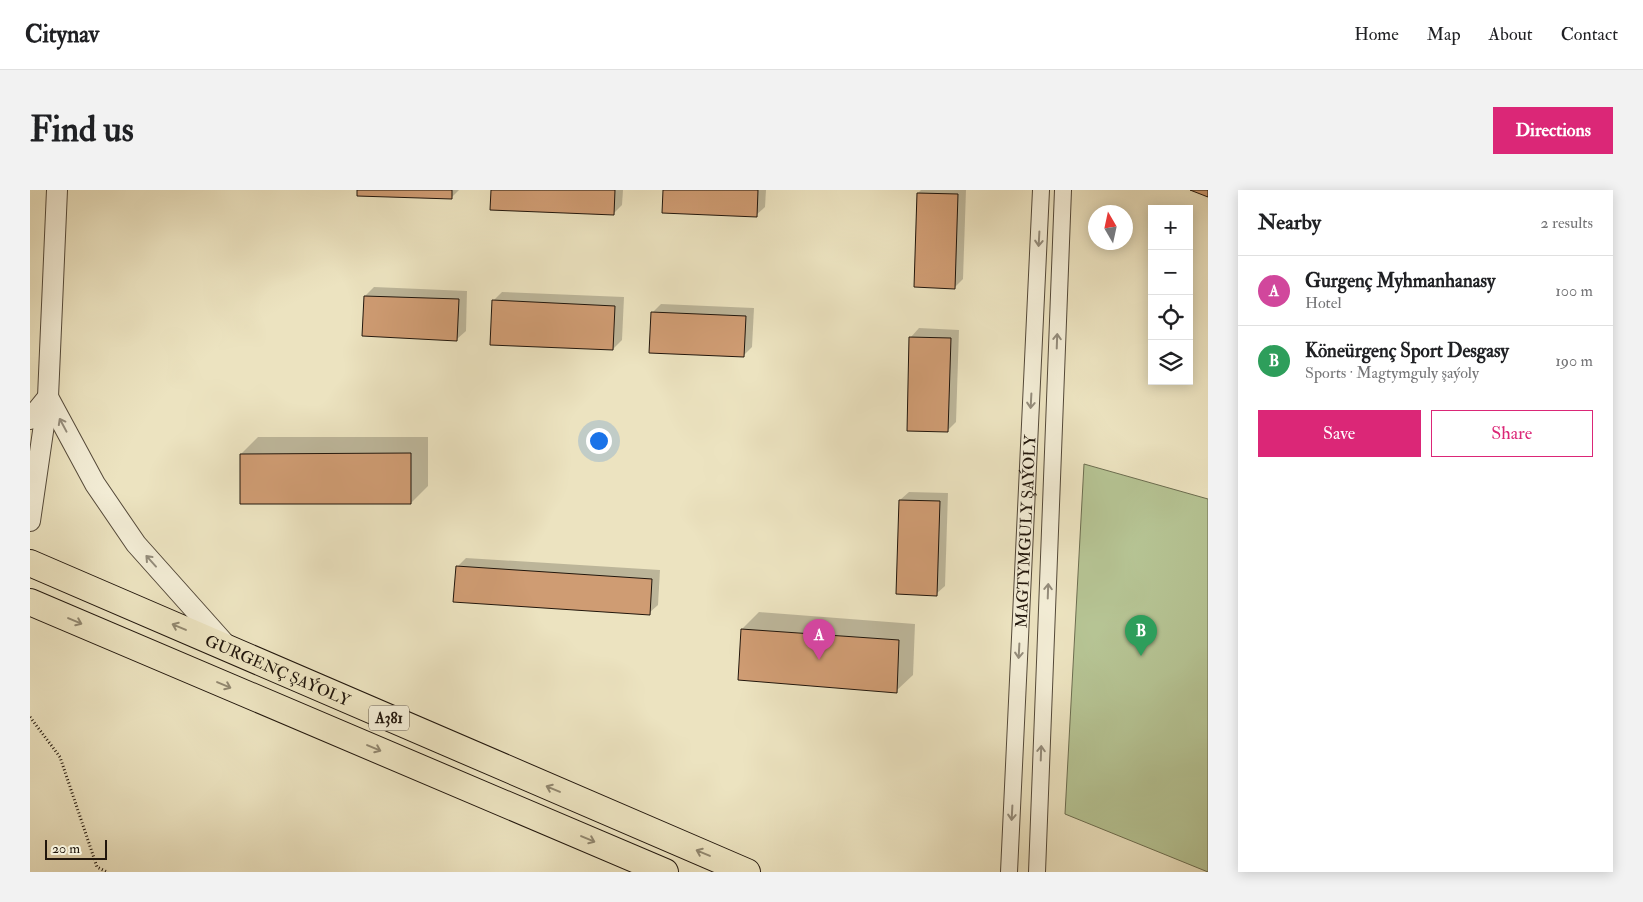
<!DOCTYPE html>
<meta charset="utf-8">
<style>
:root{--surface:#fff;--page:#f2f2f2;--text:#202124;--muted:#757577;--line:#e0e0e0;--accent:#db2777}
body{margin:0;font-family:"IM FELL Double Pica",serif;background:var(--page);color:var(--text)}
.controls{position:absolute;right:15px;top:15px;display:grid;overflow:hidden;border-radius:0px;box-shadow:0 2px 12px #0003}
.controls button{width:45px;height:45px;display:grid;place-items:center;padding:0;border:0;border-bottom:1px solid var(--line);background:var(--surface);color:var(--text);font:25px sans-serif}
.compass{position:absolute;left:1058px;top:15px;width:45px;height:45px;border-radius:50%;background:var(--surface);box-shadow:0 2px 12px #0003;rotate:351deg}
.scale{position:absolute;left:15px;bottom:12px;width:62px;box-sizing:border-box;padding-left:5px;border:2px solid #21160c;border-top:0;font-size:14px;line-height:18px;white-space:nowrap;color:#21160c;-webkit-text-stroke:4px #f3edd6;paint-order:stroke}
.you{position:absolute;left:568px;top:250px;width:18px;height:18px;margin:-12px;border:4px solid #fff;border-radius:50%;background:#1a73e8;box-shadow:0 0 0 8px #1a73e833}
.badge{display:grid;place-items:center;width:32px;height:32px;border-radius:50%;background:var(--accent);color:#fff;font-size:16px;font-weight:700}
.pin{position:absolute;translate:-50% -41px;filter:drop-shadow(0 1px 2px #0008)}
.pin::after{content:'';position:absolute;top:26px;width:18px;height:15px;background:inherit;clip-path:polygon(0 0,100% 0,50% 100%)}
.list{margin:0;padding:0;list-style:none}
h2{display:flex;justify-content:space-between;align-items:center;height:65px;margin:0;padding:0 20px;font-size:21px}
h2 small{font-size:16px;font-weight:400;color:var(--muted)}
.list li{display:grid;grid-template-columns:32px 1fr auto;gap:15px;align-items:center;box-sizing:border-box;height:70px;padding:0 20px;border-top:1px solid var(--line)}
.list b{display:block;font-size:19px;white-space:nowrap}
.list p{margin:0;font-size:16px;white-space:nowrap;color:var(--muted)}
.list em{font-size:16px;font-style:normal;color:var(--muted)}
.actions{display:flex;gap:10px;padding:15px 20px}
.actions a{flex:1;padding:11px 0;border:1px solid var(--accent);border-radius:0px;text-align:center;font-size:18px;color:var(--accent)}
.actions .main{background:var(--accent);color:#fff}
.icon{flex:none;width:28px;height:28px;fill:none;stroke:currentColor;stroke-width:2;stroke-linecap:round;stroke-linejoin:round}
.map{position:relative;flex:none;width:1178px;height:682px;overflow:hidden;border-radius:0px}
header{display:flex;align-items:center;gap:30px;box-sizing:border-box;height:70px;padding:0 25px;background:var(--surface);border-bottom:1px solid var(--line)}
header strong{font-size:24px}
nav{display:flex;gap:28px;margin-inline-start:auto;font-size:18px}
.intro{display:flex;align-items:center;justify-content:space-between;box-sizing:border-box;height:120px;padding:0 30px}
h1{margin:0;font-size:35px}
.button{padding:12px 22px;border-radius:0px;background:var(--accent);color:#fff;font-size:18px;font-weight:700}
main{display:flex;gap:30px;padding:0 30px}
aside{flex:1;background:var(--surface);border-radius:0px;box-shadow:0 2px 12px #0003}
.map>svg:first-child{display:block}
.green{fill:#b6c494;stroke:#6c6d50}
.shadow{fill:#0003}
.building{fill:#cf9c73;stroke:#21160c}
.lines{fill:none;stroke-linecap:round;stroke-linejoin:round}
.minor-casing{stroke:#544939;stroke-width:18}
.tertiary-casing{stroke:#544939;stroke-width:22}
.trunk-casing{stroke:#21160c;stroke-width:28}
.path{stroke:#21160c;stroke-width:3;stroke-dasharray:1 2.5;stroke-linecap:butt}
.minor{stroke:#f3edd6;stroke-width:16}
.tertiary{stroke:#f3edd6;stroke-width:20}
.trunk{stroke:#ece3c0;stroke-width:26}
.oneway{stroke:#948c7b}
.oneway2{stroke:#91876f}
.labels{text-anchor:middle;stroke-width:4;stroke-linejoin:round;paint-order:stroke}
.shield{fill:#f3edd6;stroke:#605649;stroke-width:1}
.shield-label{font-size:15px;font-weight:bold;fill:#21160c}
.street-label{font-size:16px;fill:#21160c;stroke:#f3edd6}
</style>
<header>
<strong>Citynav</strong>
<nav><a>Home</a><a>Map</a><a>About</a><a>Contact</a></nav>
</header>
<div class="intro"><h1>Find us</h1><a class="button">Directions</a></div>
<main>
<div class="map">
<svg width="1178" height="682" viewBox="0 0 1178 682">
<rect width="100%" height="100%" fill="#ece3c0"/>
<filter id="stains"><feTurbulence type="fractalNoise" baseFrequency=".004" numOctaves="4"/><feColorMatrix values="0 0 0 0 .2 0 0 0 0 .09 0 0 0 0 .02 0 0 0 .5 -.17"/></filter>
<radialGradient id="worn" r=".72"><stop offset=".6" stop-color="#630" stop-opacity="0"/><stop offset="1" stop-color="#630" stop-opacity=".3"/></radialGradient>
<!-- green -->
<path class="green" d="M 1054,274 L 1178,309 L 1178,682 L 1035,624 Z"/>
<!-- shadow -->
<g class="shadow">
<path d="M 328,0 L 429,0 L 421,8 Z"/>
<path d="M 462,0 L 593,0 L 592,15 L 583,24 Z"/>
<path d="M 634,0 L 736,0 L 735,17 L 726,25 Z"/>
<path d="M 891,0 L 936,0 L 933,89 L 925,97 L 888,3 Z"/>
<path d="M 344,97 L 437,101 L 436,141 L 427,149 L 335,106 Z"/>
<path d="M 472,102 L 594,107 L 592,150 L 583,159 L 463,111 Z"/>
<path d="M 631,114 L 724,118 L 722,157 L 713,166 L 622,123 Z"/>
<path d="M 889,138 L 929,140 L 926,232 L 917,241 L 881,147 Z"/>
<path d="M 228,247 L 398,247 L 398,296 L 381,313 L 211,264 Z"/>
<path d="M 879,302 L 918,303 L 915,396 L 906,404 L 870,310 Z"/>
<path d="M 436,368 L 630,380 L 628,415 L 619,423 L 427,377 Z"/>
<path d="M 729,422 L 885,434 L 883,485 L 866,501 L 712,439 Z"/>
</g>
<!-- building -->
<g class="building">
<path d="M 327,0 L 422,0 L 422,9 L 327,6 Z"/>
<path d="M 461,0 L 585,0 L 584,25 L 460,20 Z"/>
<path d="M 633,0 L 728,0 L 727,27 L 632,23 Z"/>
<path d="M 1160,0 L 1178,0 L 1178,7 Z"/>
<path d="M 887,3 L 928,4 L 925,99 L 884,97 Z"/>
<path d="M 334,106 L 429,109 L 427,151 L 332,146 Z"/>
<path d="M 462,110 L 585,116 L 583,160 L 460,155 Z"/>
<path d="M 621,122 L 716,126 L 714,167 L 619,163 Z"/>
<path d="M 879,147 L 921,148 L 918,242 L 877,241 Z"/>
<path d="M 381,263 L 381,314 L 210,314 L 210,264 Z"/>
<path d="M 869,310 L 910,311 L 907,406 L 866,404 Z"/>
<path d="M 426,376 L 622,389 L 620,425 L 423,412 Z"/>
<path d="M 711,439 L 869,450 L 867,503 L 708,490 Z"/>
</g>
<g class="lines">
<defs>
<g id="minor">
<path id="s1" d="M 979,682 L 1011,0"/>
<path d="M 1007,682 L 1033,0"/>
</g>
<g id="tertiary">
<path d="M 0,229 L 18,207 L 65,294 L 106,354 L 197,456"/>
<path d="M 0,331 L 18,207 L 27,0"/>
</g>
<g id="trunk">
<path id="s2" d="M 0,373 L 717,682"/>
<path d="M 0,412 L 635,682"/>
</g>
</defs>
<!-- minor casing -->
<use href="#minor" class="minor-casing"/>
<!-- tertiary casing -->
<use href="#tertiary" class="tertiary-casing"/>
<!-- trunk casing -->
<use href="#trunk" class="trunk-casing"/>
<!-- path -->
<path class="path" d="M 0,527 L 30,567 L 67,677 L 77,682"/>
<!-- minor -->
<use href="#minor" class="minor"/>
<!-- tertiary -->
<use href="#tertiary" class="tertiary"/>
<!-- trunk -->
<use href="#trunk" class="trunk"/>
</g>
<!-- one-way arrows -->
<defs><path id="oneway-shaft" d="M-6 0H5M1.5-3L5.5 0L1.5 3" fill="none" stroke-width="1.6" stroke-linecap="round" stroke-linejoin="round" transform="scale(1.25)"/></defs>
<g class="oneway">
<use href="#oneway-shaft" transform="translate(1009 49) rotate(93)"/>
<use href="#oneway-shaft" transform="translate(1027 151) rotate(-88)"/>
<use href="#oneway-shaft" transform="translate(1001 211) rotate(93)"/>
<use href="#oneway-shaft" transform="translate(33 235) rotate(-118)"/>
<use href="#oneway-shaft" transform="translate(121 371) rotate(-132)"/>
<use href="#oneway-shaft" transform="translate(1018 401) rotate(-88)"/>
<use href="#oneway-shaft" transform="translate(989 461) rotate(93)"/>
<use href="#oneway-shaft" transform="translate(1011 563) rotate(-88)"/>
<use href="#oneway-shaft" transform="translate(982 623) rotate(93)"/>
</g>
<g class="oneway2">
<use href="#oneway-shaft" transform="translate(45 431) rotate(23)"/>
<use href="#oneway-shaft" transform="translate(149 437) rotate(-157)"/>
<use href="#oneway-shaft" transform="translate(194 495) rotate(23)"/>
<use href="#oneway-shaft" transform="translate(344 558) rotate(23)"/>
<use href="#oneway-shaft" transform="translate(523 599) rotate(-157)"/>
<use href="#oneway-shaft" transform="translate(558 649) rotate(23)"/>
<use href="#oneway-shaft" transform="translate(673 663) rotate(-157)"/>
</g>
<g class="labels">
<!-- shield labels -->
<rect class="shield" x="339" y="515.5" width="40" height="25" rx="4"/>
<g class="shield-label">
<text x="359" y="533">A381</text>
</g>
<!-- street labels -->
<g class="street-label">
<text dy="6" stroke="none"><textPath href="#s1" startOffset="341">MAGTYMGULY ŞAÝOLY</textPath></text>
<text dy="6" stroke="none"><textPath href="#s2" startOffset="270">GURGENÇ ŞAÝOLY</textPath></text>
</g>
</g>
<rect width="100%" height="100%" filter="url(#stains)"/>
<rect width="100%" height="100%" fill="url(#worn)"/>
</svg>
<div class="controls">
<button>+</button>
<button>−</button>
<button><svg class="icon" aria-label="locate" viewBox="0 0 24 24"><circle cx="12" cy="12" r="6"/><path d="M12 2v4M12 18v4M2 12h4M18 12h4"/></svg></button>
<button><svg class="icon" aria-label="layers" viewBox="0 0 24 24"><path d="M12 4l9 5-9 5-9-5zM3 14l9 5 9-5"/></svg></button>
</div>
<svg class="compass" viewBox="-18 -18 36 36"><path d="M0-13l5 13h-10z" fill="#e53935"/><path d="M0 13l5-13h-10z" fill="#757577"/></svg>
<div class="scale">20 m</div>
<div class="you"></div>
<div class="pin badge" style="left:789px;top:470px;background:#d1479c">A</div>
<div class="pin badge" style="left:1111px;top:466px;background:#2e9e5b">B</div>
</div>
<aside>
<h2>Nearby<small>2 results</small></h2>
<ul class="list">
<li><span class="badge" style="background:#d1479c">A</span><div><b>Gurgenç Myhmanhanasy</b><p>Hotel</p></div><em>100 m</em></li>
<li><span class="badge" style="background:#2e9e5b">B</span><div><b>Köneürgenç Sport Desgasy</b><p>Sports · Magtymguly şaýoly</p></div><em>190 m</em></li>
</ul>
<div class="actions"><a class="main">Save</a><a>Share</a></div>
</aside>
</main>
